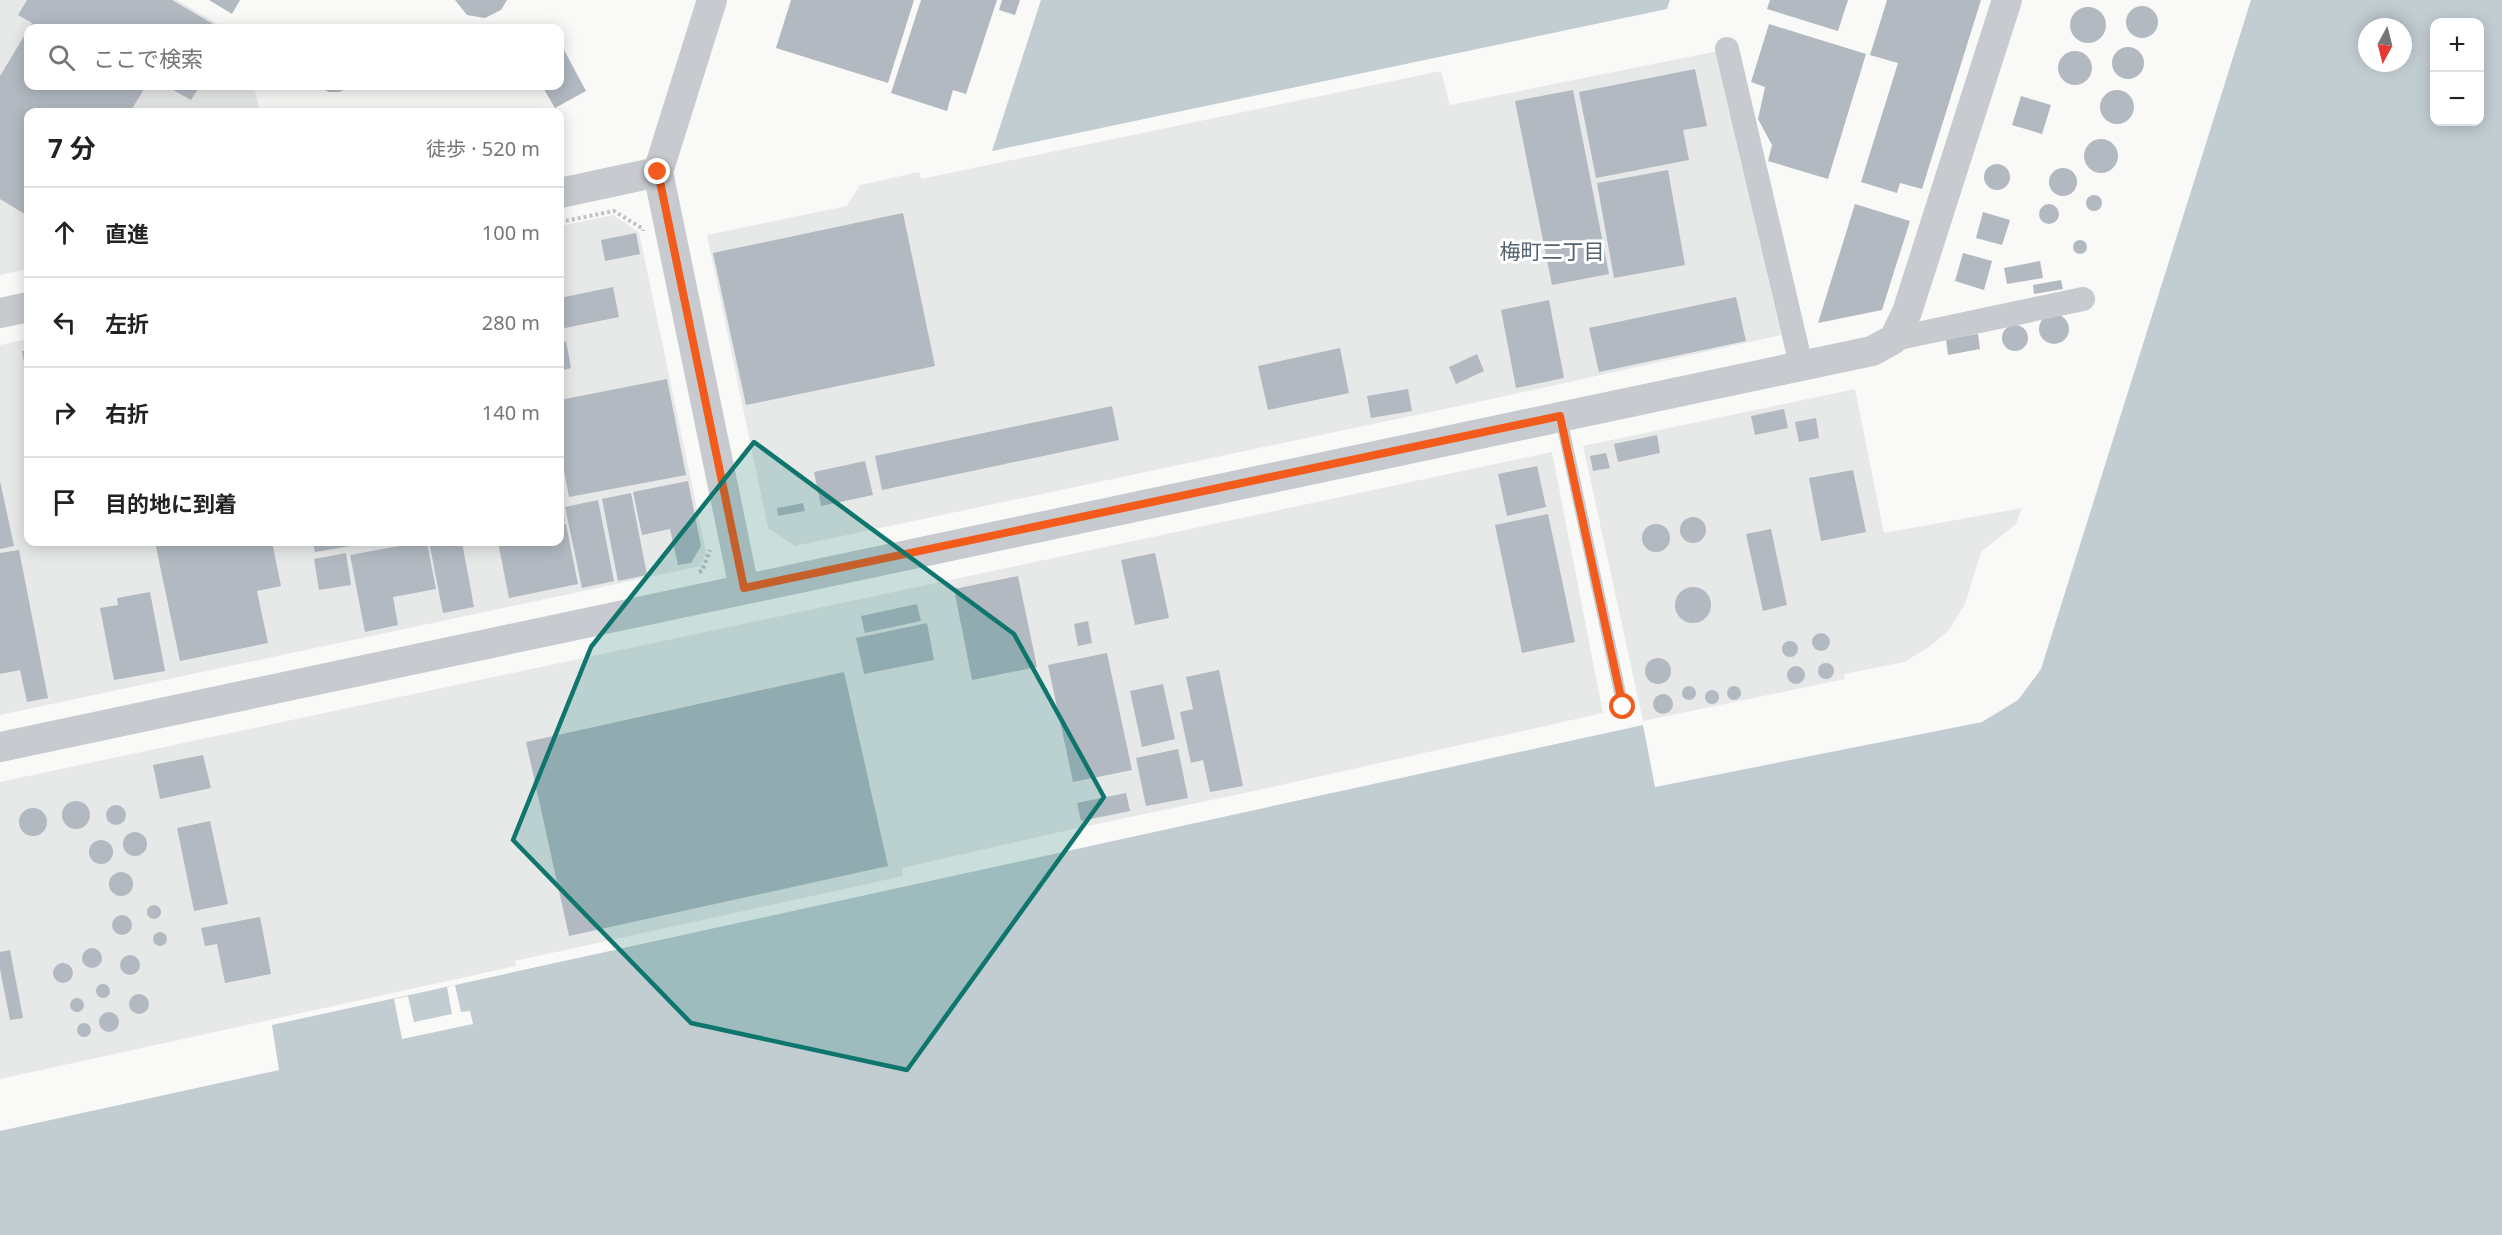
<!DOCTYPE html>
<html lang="ja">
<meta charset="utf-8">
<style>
:root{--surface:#fff;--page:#f6f6f6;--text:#222;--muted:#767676;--line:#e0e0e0}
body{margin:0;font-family:"Noto Sans","Noto Sans JP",sans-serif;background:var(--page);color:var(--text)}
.controls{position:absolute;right:18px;top:18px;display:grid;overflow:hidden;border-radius:12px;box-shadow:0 3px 15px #0003}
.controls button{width:54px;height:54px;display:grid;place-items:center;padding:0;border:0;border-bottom:2px solid var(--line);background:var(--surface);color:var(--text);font:30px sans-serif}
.compass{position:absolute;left:2358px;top:18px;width:54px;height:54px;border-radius:50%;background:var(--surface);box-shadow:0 3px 15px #0003;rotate:187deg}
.stop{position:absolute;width:18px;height:18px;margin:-14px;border:4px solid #f35b1d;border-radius:50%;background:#fff}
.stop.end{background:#f35b1d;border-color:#fff;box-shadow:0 2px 6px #0008}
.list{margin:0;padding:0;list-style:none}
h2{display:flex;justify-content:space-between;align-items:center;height:78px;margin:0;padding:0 24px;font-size:26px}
h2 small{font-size:20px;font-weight:400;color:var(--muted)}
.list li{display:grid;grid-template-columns:39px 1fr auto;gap:18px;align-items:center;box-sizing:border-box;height:90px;padding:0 24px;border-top:2px solid var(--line)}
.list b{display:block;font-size:22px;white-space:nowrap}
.list em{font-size:20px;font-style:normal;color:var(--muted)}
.icon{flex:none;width:33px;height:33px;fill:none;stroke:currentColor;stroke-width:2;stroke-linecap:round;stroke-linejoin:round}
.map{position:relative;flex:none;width:2502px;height:1235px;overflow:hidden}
.search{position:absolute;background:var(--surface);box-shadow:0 3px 15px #0003;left:24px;top:24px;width:540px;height:66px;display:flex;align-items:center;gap:15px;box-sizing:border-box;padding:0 21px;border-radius:12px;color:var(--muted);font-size:22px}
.panel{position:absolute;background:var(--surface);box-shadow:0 3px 15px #0003;left:24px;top:108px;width:540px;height:438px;border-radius:12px}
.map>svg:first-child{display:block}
.built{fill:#e7e8e8}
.water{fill:#c2cdd2;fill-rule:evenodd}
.pier{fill:#f9f9f7}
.building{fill:#b2b9c1}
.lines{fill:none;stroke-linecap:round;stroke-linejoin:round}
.path{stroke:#c0c3c5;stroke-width:4;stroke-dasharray:3 3;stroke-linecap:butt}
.service{stroke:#c7cbcf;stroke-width:12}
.minor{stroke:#c7cbcf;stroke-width:24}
.tertiary{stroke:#c7cbcf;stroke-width:30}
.route{stroke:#f35b1d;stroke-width:8}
.marked{fill:#0f766e;fill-opacity:0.2;stroke:#0f766e;stroke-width:4.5;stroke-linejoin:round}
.labels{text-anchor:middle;stroke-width:6;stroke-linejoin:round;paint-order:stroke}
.neighbourhood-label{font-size:21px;fill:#54626f;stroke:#fff}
</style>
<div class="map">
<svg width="2502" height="1235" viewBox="0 0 2502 1235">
<rect width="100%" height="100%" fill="#f9f9f7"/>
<!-- built -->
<g class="built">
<path d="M 0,0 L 177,0 L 225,28 L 28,28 L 28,86 L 254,86 L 260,112 L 28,112 L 28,269 L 0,275 Z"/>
<path d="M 1718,51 L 1781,335 L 1506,396 L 795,546 L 768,528 L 707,235 L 847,206 L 860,185 L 919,172 L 921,179 L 1441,71 L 1450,105 Z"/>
<path d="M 613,215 L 639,232 L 706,552 L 701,566 L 0,715 L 0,345 L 28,339 L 28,542 L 560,542 L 560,226 Z"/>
<path d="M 1855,389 L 1884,533 L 2022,508 L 2016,524 L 1981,552 L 1965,604 L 1949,630 L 1929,647 L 1904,662 L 1844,674 L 1845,679 L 1643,721 L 1583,446 Z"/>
<path d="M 1552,452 L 1603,713 L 1254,791 L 1073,829 L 902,868 L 903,876 L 515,961 L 516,966 L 0,1079 L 0,782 Z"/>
</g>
<!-- water -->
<g class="water">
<path d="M 1041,0 L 1670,0 L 1667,9 L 992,151 Z"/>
<path d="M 2251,0 L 2502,0 L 2502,1235 L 0,1235 L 0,1131 L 279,1070 L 272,1025 L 1643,725 L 1655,787 L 1982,722 L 2018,700 L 2041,669 ZM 2434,22 L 2480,22 L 2480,122 L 2434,122 ZM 2367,27 L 2403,27 L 2403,63 L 2367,63 Z"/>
</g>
<!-- pier -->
<path class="pier" d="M 455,985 L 461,1012 L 470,1011 L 473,1024 L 402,1039 L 394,999 L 408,996 L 414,1022 L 452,1014 L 447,987 Z"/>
<!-- building -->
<g class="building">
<path d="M 27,0 L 172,0 L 220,28 L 28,28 L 28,86 L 146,86 L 130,112 L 28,112 L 28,216 L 0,199 L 0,76 L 32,23 L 18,15 Z"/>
<path d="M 209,0 L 240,0 L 232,14 Z"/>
<path d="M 455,0 L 507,0 L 501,10 L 485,18 L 467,15 Z"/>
<path d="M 791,0 L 914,0 L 888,83 L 776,48 Z"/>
<path d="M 921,0 L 997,0 L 966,94 L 953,90 L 947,111 L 891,93 Z"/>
<path d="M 1002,0 L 1020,0 L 1015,15 L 999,10 Z"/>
<path d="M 1770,0 L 1848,0 L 1838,31 L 1767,9 Z"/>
<path d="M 1887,0 L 1981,0 L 1922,189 L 1900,183 L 1897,193 L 1861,182 L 1898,63 L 1870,55 Z"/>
<circle cx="2142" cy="22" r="16"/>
<circle cx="2088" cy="25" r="18"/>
<path d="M 1769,24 L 1866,54 L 1828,179 L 1768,161 L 1772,145 L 1758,119 L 1765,87 L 1751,82 Z"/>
<circle cx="2128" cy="63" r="16"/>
<path d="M 564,50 L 586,91 L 555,108 L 542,86 L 560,86 L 560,53 Z"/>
<circle cx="2075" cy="68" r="17"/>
<path d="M 1695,69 L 1707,126 L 1683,130 L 1689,160 L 1596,178 L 1579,92 Z"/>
<path d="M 166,86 L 200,86 L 191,100 Z"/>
<path d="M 316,86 L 353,86 L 339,92 L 329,92 Z"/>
<path d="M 1573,90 L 1609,274 L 1552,285 L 1515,101 Z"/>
<circle cx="2117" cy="107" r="17"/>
<path d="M 2021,96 L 2051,105 L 2042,134 L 2012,125 Z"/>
<circle cx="2101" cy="156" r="17"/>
<circle cx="1997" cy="177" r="13"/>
<circle cx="2063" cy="182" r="14"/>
<path d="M 1668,170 L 1685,265 L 1614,278 L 1597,183 Z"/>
<circle cx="2094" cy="203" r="8"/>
<circle cx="2049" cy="214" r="10"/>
<path d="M 1855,204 L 1910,221 L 1882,310 L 1818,323 Z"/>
<path d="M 1983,212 L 2010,220 L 2002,245 L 1976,238 Z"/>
<path d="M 903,213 L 935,366 L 746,405 L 713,253 Z"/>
<path d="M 636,233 L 640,254 L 605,261 L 601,240 Z"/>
<circle cx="2080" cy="247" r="7"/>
<path d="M 1963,253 L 1992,261 L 1984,290 L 1955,281 Z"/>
<path d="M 2040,261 L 2043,278 L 2007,284 L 2004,268 Z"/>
<path d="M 2061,280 L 2063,289 L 2034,294 L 2033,285 Z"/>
<path d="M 613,287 L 619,317 L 560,329 L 560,298 Z"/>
<path d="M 1736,297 L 1746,341 L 1599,372 L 1589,328 Z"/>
<path d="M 1549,300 L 1564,378 L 1516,388 L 1501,310 Z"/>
<circle cx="2054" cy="329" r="15"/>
<circle cx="2015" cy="338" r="13"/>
<path d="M 1978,334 L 1980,349 L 1948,355 L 1946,339 Z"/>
<path d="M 566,341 L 571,368 L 560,371 L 560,343 Z"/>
<path d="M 1340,348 L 1349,393 L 1268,410 L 1258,366 Z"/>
<path d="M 28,350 L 28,380 L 27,380 L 22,351 Z"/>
<path d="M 1477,354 L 1484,371 L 1456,384 L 1449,367 Z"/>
<path d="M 667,379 L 686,475 L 569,497 L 560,449 L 560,400 Z"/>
<path d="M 1408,389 L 1412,411 L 1371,418 L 1367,396 Z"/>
<path d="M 1112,406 L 1119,440 L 882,490 L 875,456 Z"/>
<path d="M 1784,409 L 1788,428 L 1755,435 L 1751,416 Z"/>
<path d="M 1816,418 L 1819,438 L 1799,442 L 1795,422 Z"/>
<path d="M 1657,435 L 1660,453 L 1618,462 L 1614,444 Z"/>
<path d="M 1606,453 L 1610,468 L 1593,471 L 1590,456 Z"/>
<path d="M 865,461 L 873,495 L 821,506 L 814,472 Z"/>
<path d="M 1537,466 L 1546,507 L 1507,516 L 1498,474 Z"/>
<path d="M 1853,470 L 1866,532 L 1821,541 L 1809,478 Z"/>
<path d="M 0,481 L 14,546 L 0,549 Z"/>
<path d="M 688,481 L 701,546 L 691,563 L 678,565 L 670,529 L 642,535 L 633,492 Z"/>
<path d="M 631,493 L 647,575 L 618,581 L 602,499 Z"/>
<path d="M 560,497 L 565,521 L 560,523 Z"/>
<path d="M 598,500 L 614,581 L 582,588 L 565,507 Z"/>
<path d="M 803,503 L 805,511 L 778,516 L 777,508 Z"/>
<path d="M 1548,514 L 1575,642 L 1522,653 L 1495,525 Z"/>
<circle cx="1693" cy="530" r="13"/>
<path d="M 566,524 L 578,584 L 509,598 L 498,542 L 560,542 L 560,525 Z"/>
<circle cx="1656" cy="538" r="14"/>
<path d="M 1771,529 L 1787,605 L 1763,611 L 1746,534 Z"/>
<path d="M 155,542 L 272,542 L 281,586 L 257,591 L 268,643 L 180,661 Z"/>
<path d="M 313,542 L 369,542 L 369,543 L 315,552 Z"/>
<path d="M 384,542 L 406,542 L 406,543 L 385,546 Z"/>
<path d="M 421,542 L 427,542 L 436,589 L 393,597 L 398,625 L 365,632 L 350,555 Z"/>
<path d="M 429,542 L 462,542 L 474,607 L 443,613 Z"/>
<path d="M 19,550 L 48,698 L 27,702 L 20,670 L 0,674 L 0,553 Z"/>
<path d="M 346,553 L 351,585 L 319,590 L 314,559 Z"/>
<path d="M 1155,553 L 1169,618 L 1135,625 L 1121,560 Z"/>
<path d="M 1018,576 L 1037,667 L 972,680 L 954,589 Z"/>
<circle cx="1693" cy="605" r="18"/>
<path d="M 150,592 L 165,671 L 114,680 L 100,608 L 118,605 L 117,598 Z"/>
<path d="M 917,604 L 921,621 L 865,633 L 861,616 Z"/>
<path d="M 1088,621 L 1092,643 L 1078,646 L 1074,624 Z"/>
<path d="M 927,623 L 934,660 L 864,674 L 856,638 Z"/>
<circle cx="1821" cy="642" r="9"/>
<circle cx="1790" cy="649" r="8"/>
<path d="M 1107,653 L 1132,770 L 1073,782 L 1048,665 Z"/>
<circle cx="1658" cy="671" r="13"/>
<circle cx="1826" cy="671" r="8"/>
<circle cx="1796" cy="675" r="9"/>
<path d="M 1219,670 L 1243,786 L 1210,792 L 1203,760 L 1191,763 L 1180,712 L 1193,709 L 1186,677 Z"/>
<path d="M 844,672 L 888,866 L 569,936 L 526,742 Z"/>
<path d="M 1163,684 L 1175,739 L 1142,747 L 1130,691 Z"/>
<circle cx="1734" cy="693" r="7"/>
<circle cx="1689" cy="693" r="7"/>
<circle cx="1712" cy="697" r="7"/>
<circle cx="1663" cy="704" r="10"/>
<path d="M 1178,749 L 1188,798 L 1146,806 L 1136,758 Z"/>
<path d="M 203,755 L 211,788 L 160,799 L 153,765 Z"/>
<path d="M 1126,793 L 1130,811 L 1081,821 L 1077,803 Z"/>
<circle cx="76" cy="815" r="14"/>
<circle cx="116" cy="815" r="10"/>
<circle cx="33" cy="822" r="14"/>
<path d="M 210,821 L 228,904 L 194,911 L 177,828 Z"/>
<circle cx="135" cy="844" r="12"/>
<circle cx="101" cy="852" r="12"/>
<circle cx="121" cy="884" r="12"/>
<circle cx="154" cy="912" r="7"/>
<circle cx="122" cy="925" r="10"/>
<path d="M 260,917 L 271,974 L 225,983 L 217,944 L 205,946 L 201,928 Z"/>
<circle cx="160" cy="939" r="7"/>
<circle cx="92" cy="958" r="10"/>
<path d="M 10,950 L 23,1018 L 10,1020 L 0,969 L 0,952 Z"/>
<circle cx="130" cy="965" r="10"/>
<circle cx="63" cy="973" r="10"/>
<circle cx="103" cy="991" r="7"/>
<circle cx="139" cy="1004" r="10"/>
<circle cx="77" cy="1005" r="7"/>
<circle cx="109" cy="1022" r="10"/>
<circle cx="84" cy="1030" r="7"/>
</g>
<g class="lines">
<!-- path -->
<g class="path">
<path d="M 560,222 L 614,211 L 643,229 L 643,231"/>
<path d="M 699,572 L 702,571 L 710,550"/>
</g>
<!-- service -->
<path class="service" d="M 1561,418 L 1623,707"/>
<!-- minor -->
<g class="minor">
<path d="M 1727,49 L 1801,365"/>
<path d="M 1894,339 L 2083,299"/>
</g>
<!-- tertiary -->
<g class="tertiary">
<path d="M 712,0 L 658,172 L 744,588"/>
<path d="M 560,193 L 658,172"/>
<path d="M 0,313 L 28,307"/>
<path d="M 0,747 L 1872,351 L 1894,339 L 1907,312 L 2007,0"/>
</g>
</g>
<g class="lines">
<!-- route -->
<path class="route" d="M 658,172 L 744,588 L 1560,416 L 1623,707"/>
</g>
<!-- marked area -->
<path class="marked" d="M 754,442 L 1014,634 L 1104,797 L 907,1070 L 691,1023 L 513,840 L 591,647 Z"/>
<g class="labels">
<!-- neighbourhood labels -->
<g class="neighbourhood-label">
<text x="1552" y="259">梅町二丁目</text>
</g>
</g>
</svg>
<div class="controls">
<button>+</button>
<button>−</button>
</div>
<svg class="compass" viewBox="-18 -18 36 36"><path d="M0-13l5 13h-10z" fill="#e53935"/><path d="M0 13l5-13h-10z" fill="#767676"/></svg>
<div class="stop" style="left:1623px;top:707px"></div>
<div class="stop end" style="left:658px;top:172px"></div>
<div class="search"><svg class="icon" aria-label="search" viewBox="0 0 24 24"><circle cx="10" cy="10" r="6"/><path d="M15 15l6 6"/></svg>ここで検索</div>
<section class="panel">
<h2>7 分<small>徒歩 · 520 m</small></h2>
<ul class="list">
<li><svg class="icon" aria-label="ahead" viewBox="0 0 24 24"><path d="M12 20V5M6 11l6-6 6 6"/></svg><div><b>直進</b></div><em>100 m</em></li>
<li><svg class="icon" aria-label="left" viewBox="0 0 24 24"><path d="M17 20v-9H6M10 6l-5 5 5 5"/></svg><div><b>左折</b></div><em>280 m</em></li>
<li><svg class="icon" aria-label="right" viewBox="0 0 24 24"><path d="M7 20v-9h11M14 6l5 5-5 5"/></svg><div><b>右折</b></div><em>140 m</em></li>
<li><svg class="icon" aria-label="arrive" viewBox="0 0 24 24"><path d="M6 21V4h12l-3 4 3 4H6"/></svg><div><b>目的地に到着</b></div></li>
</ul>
</section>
</div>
